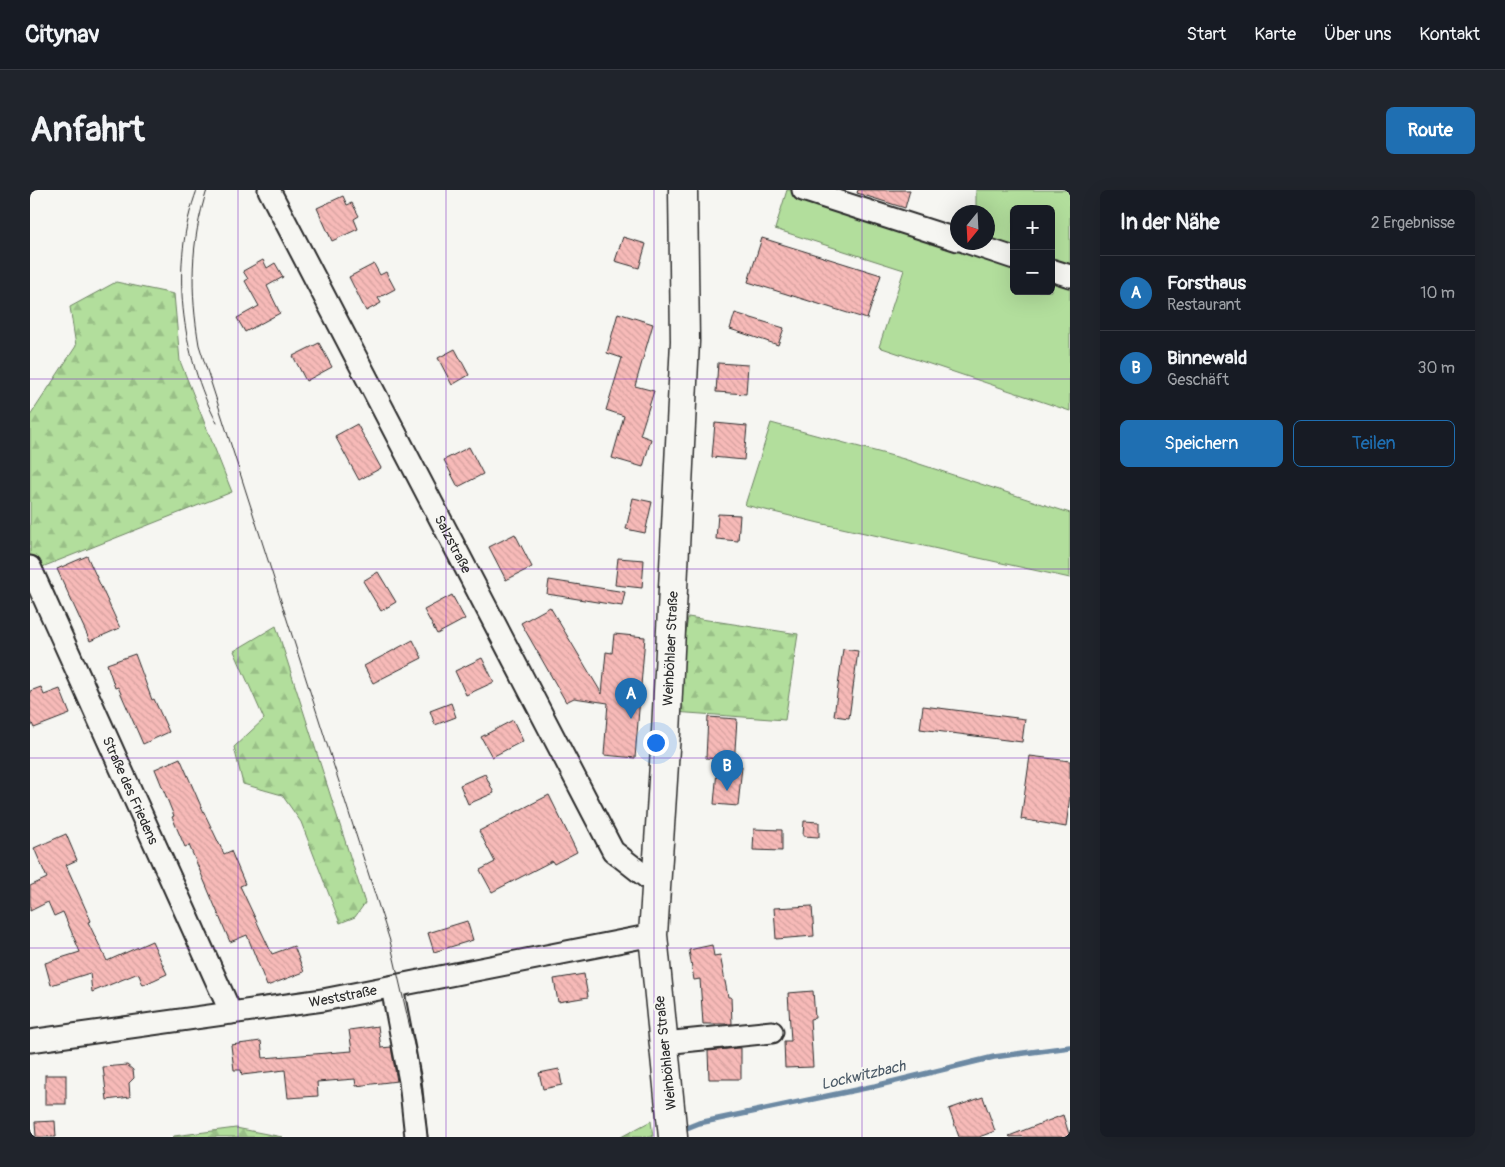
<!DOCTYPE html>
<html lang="de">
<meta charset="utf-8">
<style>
:root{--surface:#171b24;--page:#20242c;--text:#f1f3f6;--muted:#9ea1a6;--line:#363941;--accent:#1f6fb2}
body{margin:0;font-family:Pangolin,sans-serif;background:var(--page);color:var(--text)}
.controls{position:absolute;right:15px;top:15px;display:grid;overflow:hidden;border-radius:8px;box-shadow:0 5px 20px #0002}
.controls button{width:45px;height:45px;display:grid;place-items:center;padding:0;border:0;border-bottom:1px solid var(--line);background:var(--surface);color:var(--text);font:25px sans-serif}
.compass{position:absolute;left:920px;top:15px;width:45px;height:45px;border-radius:50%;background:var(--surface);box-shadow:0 5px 20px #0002;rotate:198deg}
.you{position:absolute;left:625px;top:552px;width:18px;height:18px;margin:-12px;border:4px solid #fff;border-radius:50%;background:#1a73e8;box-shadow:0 0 0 8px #1a73e833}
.badge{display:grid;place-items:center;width:32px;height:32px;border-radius:50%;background:var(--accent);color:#fff;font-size:16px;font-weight:700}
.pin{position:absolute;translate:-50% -41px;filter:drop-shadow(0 1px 2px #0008)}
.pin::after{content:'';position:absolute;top:26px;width:18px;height:15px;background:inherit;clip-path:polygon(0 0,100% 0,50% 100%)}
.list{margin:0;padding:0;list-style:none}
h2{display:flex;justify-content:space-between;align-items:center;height:65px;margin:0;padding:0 20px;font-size:21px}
h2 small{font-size:16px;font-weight:400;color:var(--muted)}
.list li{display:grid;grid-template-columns:32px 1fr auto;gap:15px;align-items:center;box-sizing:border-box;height:75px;padding:0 20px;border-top:1px solid var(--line)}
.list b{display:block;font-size:19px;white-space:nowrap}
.list p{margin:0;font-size:16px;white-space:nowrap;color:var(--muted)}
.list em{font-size:16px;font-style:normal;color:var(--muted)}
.actions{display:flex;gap:10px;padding:15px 20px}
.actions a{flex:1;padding:11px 0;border:1px solid var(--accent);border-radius:8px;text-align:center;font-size:18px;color:var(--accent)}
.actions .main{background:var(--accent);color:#fff}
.map{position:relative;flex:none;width:1040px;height:947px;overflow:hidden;border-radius:8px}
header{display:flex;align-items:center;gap:30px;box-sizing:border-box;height:70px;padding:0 25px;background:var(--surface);border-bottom:1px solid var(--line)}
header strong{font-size:24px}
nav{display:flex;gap:28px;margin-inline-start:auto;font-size:18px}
.intro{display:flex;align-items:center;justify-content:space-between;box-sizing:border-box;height:120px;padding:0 30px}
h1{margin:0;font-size:35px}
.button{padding:12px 22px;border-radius:8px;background:var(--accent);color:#fff;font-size:18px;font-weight:700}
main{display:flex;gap:30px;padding:0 30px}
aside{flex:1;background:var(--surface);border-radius:8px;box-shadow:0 5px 20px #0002}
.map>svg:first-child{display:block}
.forest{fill:url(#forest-firs);stroke:#6e8464}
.garden{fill:#b2de9c;stroke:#6e8464;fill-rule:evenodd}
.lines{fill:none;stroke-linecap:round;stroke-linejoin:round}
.stream{stroke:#6c89a3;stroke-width:5.5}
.building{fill:url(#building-back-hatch);stroke:#2b2b2b}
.minor-casing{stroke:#2b2b2b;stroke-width:25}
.major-casing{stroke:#2b2b2b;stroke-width:31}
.minor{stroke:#f6f6f2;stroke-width:21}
.major{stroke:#f6f6f2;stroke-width:28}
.tram{stroke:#2b2b2b;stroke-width:1}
.grid{fill:none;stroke:#7b2cbf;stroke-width:1;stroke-opacity:0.55}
.labels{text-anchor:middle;stroke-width:4.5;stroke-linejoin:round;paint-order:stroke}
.street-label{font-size:14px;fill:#2b2b2b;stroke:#f6f6f2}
.water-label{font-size:15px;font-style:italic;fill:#4b5a67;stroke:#f6f6f2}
</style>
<header>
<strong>Citynav</strong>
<nav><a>Start</a><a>Karte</a><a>Über uns</a><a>Kontakt</a></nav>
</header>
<div class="intro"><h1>Anfahrt</h1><a class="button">Route</a></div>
<main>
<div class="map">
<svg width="1040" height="947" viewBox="0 0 1040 947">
<defs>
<pattern id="forest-firs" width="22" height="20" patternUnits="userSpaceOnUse" patternTransform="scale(1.25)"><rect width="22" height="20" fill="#b2de9c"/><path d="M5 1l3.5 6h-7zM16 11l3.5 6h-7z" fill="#99bf87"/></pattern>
<pattern id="building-back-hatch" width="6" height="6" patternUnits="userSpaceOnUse" patternTransform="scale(1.25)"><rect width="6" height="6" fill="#f7bab8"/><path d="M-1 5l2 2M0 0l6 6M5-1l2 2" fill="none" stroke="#d4a09e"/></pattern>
</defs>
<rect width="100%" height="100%" fill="#f6f6f2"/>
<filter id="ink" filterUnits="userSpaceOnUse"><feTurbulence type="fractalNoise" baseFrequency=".02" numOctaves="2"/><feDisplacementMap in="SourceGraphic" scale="10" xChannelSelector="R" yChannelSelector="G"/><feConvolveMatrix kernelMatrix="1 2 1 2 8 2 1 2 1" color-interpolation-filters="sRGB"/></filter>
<g filter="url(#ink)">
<!-- forest -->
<g class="forest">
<path d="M 86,92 L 144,104 L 150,171 L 202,302 L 2,381 L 0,376 L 0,226 L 46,156 L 40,117 Z"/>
<path d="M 658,427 L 768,444 L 755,530 L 644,522 Z"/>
<path d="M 246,436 L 335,713 L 325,727 L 310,733 L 271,632 L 252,605 L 213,594 L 204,557 L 234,529 L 204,461 Z"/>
<path d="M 621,931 L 623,947 L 591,947 Z"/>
<path d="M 206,938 L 252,947 L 143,947 L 144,946 Z"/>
</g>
<!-- garden -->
<g class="garden">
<path d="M 757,0 L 791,0 L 958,52 L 958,22 L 946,22 L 946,0 L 1040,0 L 1040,221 L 849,157 L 874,80 L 745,39 ZM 984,19 L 1021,19 L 1021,101 L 984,101 Z"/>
<path d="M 741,233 L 874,269 L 1040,323 L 1040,388 L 789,333 L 715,315 Z"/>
</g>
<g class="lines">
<!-- stream -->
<path class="stream" d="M 649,941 L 669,933 L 845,896 L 964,867 L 1040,857"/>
</g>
<!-- building -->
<g class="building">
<path d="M 828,0 L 880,0 L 875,18 L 827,3 Z"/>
<path d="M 313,6 L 317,15 L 322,13 L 329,26 L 324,29 L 328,39 L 302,51 L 287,18 Z"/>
<path d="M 593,47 L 616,54 L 609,78 L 585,71 Z"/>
<path d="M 732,48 L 851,85 L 837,129 L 718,92 Z"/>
<path d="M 233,70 L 237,78 L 245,73 L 253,87 L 237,96 L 250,123 L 215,142 L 207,128 L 229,116 L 215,91 L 218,89 L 213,81 Z"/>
<path d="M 344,74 L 350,85 L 356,82 L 365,99 L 348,108 L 351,113 L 336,121 L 319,87 Z"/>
<path d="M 588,123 L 623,134 L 605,196 L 624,201 L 610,245 L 621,249 L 613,277 L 582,268 L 594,226 L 576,220 L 592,168 L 577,163 Z"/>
<path d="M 705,123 L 754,138 L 748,155 L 700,139 Z"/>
<path d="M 289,153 L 302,177 L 276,191 L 263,166 Z"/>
<path d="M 425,159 L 439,185 L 422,195 L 408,168 Z"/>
<path d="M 688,173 L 718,175 L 716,204 L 686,202 Z"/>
<path d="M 685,233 L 717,236 L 714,270 L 682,267 Z"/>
<path d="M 327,234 L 351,278 L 329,290 L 305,246 Z"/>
<path d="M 439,257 L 453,284 L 428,297 L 414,270 Z"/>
<path d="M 603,308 L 622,312 L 615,343 L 596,339 Z"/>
<path d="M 688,324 L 710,325 L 708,351 L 686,349 Z"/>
<path d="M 485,344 L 502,377 L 476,390 L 459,357 Z"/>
<path d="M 57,366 L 90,438 L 60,451 L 27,379 Z"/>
<path d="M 588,368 L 614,370 L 612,398 L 585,395 Z"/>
<path d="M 348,382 L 366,412 L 351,421 L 333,391 Z"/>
<path d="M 519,390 L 595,402 L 592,416 L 517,404 Z"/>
<path d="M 422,405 L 435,429 L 407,444 L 394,420 Z"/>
<path d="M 520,417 L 572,504 L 576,462 L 582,463 L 584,444 L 615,447 L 605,568 L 574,565 L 578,513 L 544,508 L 536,512 L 491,433 Z"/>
<path d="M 383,450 L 392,468 L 343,493 L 334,476 Z"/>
<path d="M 813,459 L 828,461 L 819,528 L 804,526 Z"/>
<path d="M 105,464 L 122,510 L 124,509 L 139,542 L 113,554 L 88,497 L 85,498 L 77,474 Z"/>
<path d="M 452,468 L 464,492 L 436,505 L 425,481 Z"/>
<path d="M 11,497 L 14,505 L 30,499 L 40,524 L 4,538 L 0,529 L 0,501 Z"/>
<path d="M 421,513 L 426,527 L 405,535 L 400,521 Z"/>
<path d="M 893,516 L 995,529 L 992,552 L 890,539 Z"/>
<path d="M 678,527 L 707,529 L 704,575 L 712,576 L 708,616 L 684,614 L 688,569 L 676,568 Z"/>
<path d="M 483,530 L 493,551 L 462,567 L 451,547 Z"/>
<path d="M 1000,566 L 1040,571 L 1040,606 L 1036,637 L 991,629 Z"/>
<path d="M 150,568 L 170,614 L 194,664 L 201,661 L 215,694 L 210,696 L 242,764 L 264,756 L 274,782 L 237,796 L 217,745 L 200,752 L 159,655 L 155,657 L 142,627 L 144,626 L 125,579 Z"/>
<path d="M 455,584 L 464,603 L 438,614 L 430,595 Z"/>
<path d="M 519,605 L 547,662 L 524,674 L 522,671 L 462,702 L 450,680 L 465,672 L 449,641 Z"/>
<path d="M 774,631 L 789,632 L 789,647 L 773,646 Z"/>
<path d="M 724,639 L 752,640 L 752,661 L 723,660 Z"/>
<path d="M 36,644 L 47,670 L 36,675 L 61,731 L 58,732 L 77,771 L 122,751 L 137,784 L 113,795 L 109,785 L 106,784 L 62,802 L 60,783 L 21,795 L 15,773 L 50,762 L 33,722 L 24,726 L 18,712 L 0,721 L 0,696 L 17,688 L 4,658 Z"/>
<path d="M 782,716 L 784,746 L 746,749 L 744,718 Z"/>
<path d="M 437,731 L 443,750 L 404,762 L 398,743 Z"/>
<path d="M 682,755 L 684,766 L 690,765 L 698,807 L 701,807 L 702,834 L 673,834 L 670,789 L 664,790 L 659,760 Z"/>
<path d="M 554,784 L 558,807 L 528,812 L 524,789 Z"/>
<path d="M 783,801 L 785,828 L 780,829 L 783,877 L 755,878 L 754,851 L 761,851 L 758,803 Z"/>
<path d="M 348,836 L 351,858 L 361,857 L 367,891 L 326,896 L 325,889 L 287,892 L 288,906 L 258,908 L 255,880 L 212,885 L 211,880 L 204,880 L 201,855 L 231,851 L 233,868 L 322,861 L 319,840 Z"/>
<path d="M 708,858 L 711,858 L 711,889 L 679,889 L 678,861 Z"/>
<path d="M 97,875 L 103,880 L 104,888 L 99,893 L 100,907 L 77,910 L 73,877 Z"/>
<path d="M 529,879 L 532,895 L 513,899 L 509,883 Z"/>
<rect x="15" y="885" width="21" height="29"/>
<path d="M 953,907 L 965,941 L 949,947 L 929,947 L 919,919 Z"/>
<path d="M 1033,925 L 1040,947 L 980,947 L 979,946 Z"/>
<path d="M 25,931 L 26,947 L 6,947 L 5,932 Z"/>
</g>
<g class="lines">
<defs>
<g id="minor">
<path id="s1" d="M 239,0 L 583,661 L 625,694"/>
<path d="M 773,0 L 928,50"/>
<path d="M 936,52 L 984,68"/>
<path d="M 1021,80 L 1040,86"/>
<path id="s2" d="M 0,377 L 201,823"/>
<path d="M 362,797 L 380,891 L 386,947"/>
<path id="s3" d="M 0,851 L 293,810 L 623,745"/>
<path d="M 634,853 L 742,842"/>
</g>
<g id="major">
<path id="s4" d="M 643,947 L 623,745 L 636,543 L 655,151 L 653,0"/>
</g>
</defs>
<!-- minor casing -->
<use href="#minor" class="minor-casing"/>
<!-- major casing -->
<use href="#major" class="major-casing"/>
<!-- minor -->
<use href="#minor" class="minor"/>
<!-- major -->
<use href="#major" class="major"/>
<!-- tram -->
<g class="tram">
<path d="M 167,0 C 139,74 151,164 187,233"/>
<path d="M 177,0 C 160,53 160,101 169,155 L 360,751 L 387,868 L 398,947"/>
</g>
</g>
</g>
<!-- grid -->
<path class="grid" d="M 208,0 L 208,947M 416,0 L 416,947M 624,0 L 624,947M 832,0 L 832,947M 0,189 L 1040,189M 0,379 L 1040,379M 0,568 L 1040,568M 0,758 L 1040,758"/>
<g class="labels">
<!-- street labels -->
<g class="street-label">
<text dy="5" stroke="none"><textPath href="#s1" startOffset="399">Salzstraße</textPath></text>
<text dy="5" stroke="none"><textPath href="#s4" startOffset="490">Weinböhlaer Straße</textPath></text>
<text dy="5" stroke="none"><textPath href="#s2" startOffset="245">Straße des Friedens</textPath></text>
<text dy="5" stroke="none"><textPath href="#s3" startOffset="316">Weststraße</textPath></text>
<text transform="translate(635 863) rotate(-96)" y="5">Weinböhlaer Straße</text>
</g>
<!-- water labels -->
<g class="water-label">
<text transform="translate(833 885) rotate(-13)" y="5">Lockwitzbach</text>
</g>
</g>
</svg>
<div class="controls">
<button>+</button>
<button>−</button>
</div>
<svg class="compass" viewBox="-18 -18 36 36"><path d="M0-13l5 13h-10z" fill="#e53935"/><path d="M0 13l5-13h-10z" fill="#9ea1a6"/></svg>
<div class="you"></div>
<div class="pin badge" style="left:601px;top:529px">A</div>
<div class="pin badge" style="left:697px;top:601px">B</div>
</div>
<aside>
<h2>In der Nähe<small>2 Ergebnisse</small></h2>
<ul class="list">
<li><span class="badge">A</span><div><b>Forsthaus</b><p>Restaurant</p></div><em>10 m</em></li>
<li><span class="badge">B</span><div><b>Binnewald</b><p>Geschäft</p></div><em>30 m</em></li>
</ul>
<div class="actions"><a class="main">Speichern</a><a>Teilen</a></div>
</aside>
</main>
